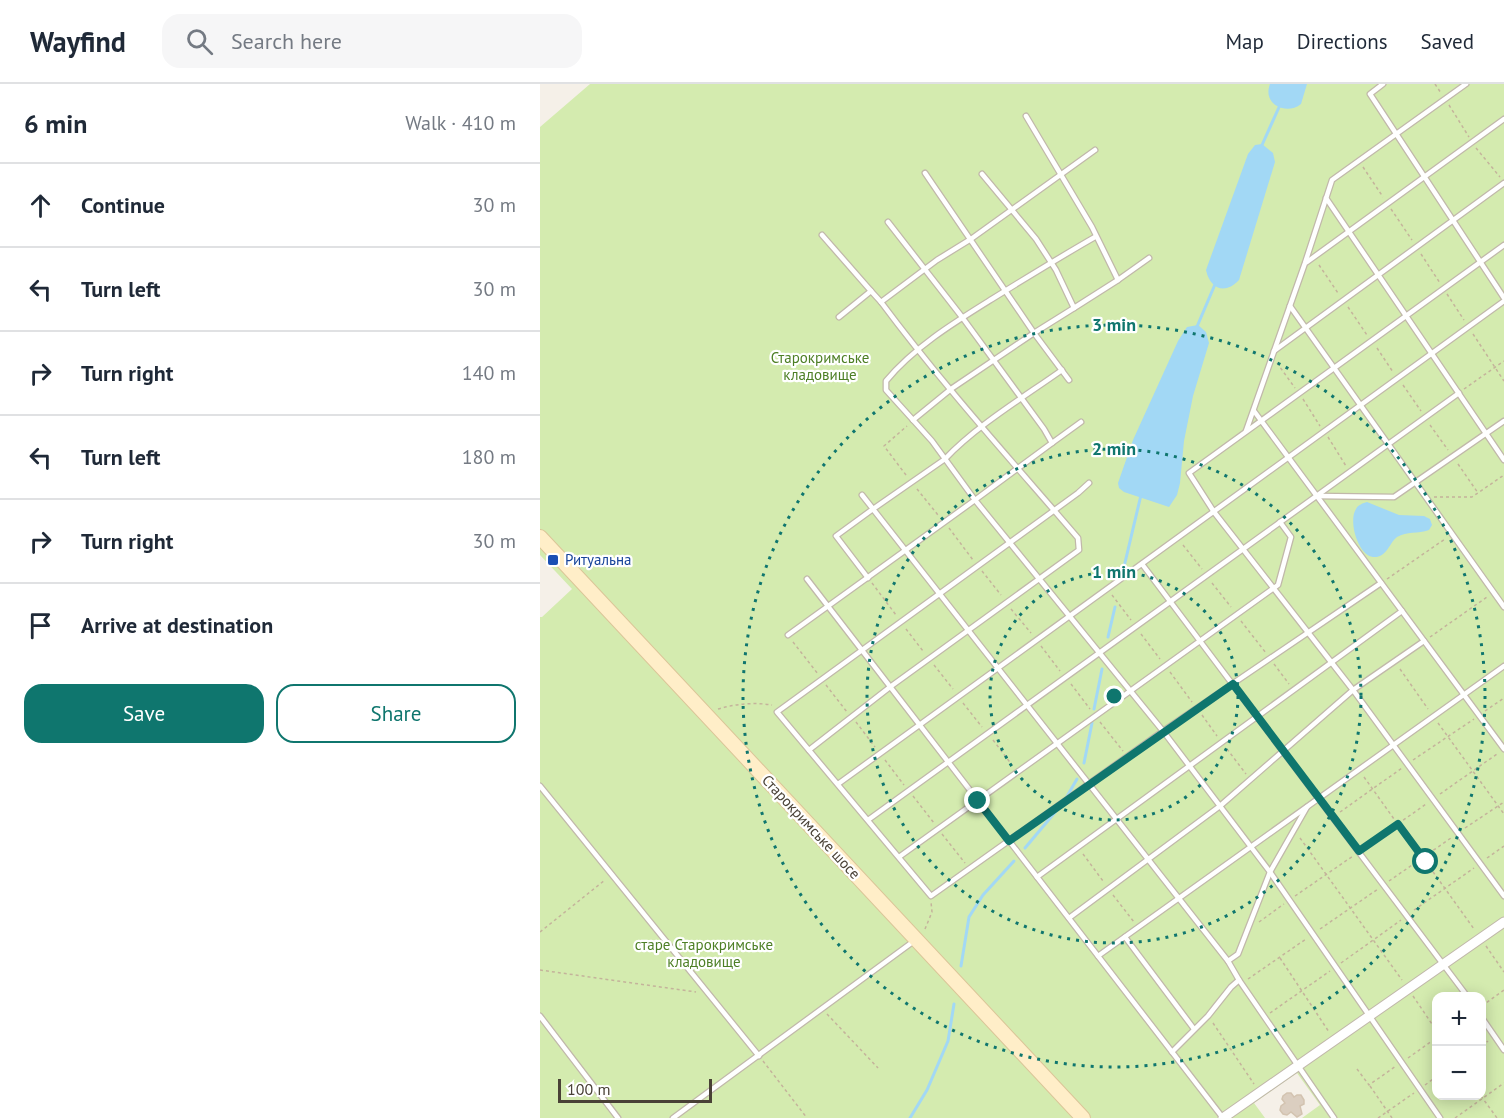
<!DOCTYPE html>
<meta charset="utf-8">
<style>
:root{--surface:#fff;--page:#f6f6f7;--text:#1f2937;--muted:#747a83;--line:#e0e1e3;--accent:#0f766e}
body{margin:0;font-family:"PT Sans",sans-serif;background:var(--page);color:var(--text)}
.controls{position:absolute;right:18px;bottom:18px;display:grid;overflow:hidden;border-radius:12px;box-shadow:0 3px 15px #0003}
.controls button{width:54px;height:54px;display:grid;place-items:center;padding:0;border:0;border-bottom:2px solid var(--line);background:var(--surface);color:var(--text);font:30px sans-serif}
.scale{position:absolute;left:18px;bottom:15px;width:154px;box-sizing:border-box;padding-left:6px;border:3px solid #494136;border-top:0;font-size:16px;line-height:21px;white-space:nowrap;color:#494136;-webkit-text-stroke:4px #fff;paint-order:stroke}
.stop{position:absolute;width:18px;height:18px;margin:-14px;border:4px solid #0f766e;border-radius:50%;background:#fff}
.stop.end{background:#0f766e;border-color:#fff;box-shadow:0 2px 6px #0008}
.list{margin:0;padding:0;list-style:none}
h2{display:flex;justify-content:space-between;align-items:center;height:78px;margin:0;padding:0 24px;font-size:26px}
h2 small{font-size:20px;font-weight:400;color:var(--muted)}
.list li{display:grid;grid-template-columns:39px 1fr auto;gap:18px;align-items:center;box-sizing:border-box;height:84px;padding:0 24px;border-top:2px solid var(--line)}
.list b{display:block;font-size:22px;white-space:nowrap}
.list em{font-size:20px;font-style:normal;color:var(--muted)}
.actions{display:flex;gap:12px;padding:18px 24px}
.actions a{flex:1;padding:14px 0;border:2px solid var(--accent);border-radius:18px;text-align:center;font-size:21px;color:var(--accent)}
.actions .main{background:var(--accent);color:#fff}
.icon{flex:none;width:33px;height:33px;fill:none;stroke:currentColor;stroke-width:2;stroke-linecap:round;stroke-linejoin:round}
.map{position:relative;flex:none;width:964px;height:1034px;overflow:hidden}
header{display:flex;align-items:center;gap:36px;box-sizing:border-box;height:84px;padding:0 30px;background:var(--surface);border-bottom:2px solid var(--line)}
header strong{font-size:28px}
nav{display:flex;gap:33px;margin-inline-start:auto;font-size:21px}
.search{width:420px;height:54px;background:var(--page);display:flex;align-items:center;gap:15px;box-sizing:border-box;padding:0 21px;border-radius:18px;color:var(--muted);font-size:22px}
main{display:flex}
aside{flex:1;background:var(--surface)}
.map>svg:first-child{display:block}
.green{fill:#d4ebaf;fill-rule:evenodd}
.water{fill:#a2d8f5}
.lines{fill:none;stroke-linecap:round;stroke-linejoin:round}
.stream{stroke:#a2d8f5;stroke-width:3}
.building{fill:#dbcec0;stroke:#d3c3b0;stroke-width:1.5}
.lane-casing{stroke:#c1b8aa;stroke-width:7}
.street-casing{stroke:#c1b8aa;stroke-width:11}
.secondary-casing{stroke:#dbc598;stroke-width:16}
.path{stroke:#c4b39b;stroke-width:1.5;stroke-dasharray:3 3;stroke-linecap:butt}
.lane{stroke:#fff;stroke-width:4.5}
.street{stroke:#fff;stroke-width:9}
.secondary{stroke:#ffeec8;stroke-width:14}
.path-bridge{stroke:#c4b39b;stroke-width:1.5;stroke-dasharray:3 3;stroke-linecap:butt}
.route{stroke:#0f766e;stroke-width:8}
.ring{fill:none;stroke:#0f766e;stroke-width:3;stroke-dasharray:3 6}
.transit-dot{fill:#1a4fb4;stroke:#fff;stroke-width:2}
.labels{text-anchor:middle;stroke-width:4.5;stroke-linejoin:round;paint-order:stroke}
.park-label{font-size:15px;fill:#4d7f25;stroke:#fff}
.transit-label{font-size:15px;fill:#164399;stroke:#fff;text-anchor:start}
.street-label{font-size:15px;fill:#494136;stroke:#fff}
.centre{fill:#0f766e;stroke:#fff;stroke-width:3}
.ring-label{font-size:18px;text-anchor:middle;font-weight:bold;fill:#0f766e;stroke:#fff;stroke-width:4.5;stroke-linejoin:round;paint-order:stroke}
</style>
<header>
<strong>Wayfind</strong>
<div class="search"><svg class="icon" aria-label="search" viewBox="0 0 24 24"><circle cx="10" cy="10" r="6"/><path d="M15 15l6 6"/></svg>Search here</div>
<nav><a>Map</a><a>Directions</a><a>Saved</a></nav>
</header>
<main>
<aside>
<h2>6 min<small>Walk · 410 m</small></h2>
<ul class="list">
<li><svg class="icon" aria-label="ahead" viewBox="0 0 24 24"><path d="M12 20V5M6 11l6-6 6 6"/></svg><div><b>Continue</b></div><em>30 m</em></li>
<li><svg class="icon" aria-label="left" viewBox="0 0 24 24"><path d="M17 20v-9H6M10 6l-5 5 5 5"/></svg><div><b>Turn left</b></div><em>30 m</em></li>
<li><svg class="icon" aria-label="right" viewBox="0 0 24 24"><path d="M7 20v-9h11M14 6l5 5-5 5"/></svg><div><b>Turn right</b></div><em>140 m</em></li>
<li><svg class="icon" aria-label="left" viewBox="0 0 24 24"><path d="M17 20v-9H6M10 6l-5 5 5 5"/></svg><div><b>Turn left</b></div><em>180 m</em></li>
<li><svg class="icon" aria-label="right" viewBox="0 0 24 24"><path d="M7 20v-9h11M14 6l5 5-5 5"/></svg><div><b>Turn right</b></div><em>30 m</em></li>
<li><svg class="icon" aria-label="arrive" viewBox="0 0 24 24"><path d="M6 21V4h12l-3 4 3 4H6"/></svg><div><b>Arrive at destination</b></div></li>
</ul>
<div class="actions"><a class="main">Save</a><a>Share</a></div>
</aside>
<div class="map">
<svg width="964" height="1034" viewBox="0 0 964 1034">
<rect width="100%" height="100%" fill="#f5f0e8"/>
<!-- green -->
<path class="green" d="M 50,0 L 964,0 L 964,1034 L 762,1034 L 780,1021 L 757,989 L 714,1019 L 725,1034 L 0,1034 L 0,533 L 2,533 L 32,505 L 0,471 L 0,43 ZM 896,912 L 942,912 L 942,1012 L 896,1012 Z"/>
<!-- water -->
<g class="water">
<path d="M 730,0 L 767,0 L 761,20 C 746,32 722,20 730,0 Z"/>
<path d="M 722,60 L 733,69 L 735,78 L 699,196 C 685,211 670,205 666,186 L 708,70 L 715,61 Z"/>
<path d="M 658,241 L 666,248 L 669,259 L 653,312 L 644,357 L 640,399 L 637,411 L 629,423 L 584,408 L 579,404 L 578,399 L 593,356 L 638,257 L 647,243 Z"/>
<path d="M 827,418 L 859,431 L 884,432 L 890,435 L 892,441 L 889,446 C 878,450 867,447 857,453 C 849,459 847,474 833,473 C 818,471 808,437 816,425 C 818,421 823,419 827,418 Z"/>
</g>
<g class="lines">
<!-- stream -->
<g class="stream">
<path d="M 722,61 L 740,21"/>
<path d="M 656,245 L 676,198"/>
<path d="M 583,487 L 601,411"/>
<path d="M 568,553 L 575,523"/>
<path d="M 554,625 L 562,585"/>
<path d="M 544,679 L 552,639"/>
<path d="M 526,714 L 537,695"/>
<path d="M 485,764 L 522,720"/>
<path d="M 421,882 L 429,833 L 443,811 L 474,777"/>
<path d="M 370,1034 L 387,1006 L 408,957 L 414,920"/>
</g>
</g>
<!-- building -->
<path class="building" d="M 747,1009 L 751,1009 L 754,1013 L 757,1011 L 761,1011 L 764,1016 L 764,1020 L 760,1022 L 762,1030 L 757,1033 L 751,1028 L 747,1031 L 743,1030 L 740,1026 L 741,1022 L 745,1019 L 742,1015 L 743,1012 Z"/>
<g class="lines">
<defs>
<g id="lane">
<path d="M 843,0 L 830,10 L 964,214"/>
<path d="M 486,32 L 552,143 L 578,196 L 609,174"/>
<path d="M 385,89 L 494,249 L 534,224 L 516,186 L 496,155 L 442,90"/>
<path d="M 786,114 L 964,376"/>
<path d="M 348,138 L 422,233 L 504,345 L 512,359 L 541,338"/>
<path d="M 282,151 L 331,207 L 299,233"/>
<path d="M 555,153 C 520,173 486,194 452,215 C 415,238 374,263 346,297 L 346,306 L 392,357 L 435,416 L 623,647 L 730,788 L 900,1034"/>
<path d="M 964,161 L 649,389 L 674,428 L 813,606 L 964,812"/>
<path d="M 767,178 L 964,35"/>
<path d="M 331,207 L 341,218 L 397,176 L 431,155 L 555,66"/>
<path d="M 750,222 L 964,523"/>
<path d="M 534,224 L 578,196"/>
<path d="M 734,267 L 964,99"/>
<path d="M 714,327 L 964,665"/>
<path d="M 373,336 L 411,305 L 494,249 L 529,296"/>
<path d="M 706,347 L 765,179 L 792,96 L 926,0"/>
<path d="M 549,399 L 538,409 L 237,628 L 391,812 L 623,647 L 841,499"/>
<path d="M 322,411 L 333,425 L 405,375 C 436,342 484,313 522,286"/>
<path d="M 777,412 L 854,413 L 964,337"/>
<path d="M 602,480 L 927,912"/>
<path d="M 328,494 L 296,452 L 333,425 L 688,877"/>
<path d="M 267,495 L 683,1034"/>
<path d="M 248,551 L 435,416 L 512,359"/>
<path d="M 269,666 L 350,603 L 539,466 L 538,454 C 471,376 402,300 341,218"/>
<path d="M 298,700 L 964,217"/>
<path d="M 0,702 L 219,972"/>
<path d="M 767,723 L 730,788 L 698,870 L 688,877 L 699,896 L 794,1034"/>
<path d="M 328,736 L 919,309"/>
<path d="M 359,773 L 738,501 L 751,453 L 740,438"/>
<path d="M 497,793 L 862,527"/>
<path d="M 529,834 L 680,722 L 813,606 L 884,557"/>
<path d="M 585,853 L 654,945"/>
<path d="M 558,872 L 964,582"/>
<path d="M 0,932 L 78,1034"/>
<path d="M 942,934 L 964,966"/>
<path d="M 632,968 L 668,932 L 691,903 L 699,896"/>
<path d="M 133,1034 L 374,857"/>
</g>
<path id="street" d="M 683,1034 L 964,838"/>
<path id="secondary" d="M 0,453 L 543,1034"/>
</defs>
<!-- lane casing -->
<use href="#lane" class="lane-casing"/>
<!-- street casing -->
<use href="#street" class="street-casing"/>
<!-- secondary casing -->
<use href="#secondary" class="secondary-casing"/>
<!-- path -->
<g class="path">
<path d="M 895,0 L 901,9"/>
<path d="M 909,21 L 929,53"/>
<path d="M 936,64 L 960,93"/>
<path d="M 823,83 L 843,113"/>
<path d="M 851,125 L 872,156"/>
<path d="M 881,170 L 900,199"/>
<path d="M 779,181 L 798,209"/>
<path d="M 907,210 L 924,236"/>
<path d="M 808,223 L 827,251"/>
<path d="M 933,250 L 964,297"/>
<path d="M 837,264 L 853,288"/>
<path d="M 737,279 L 755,304"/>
<path d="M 863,301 L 881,327"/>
<path d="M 924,305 L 964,277"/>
<path d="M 763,315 L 780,342"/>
<path d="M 890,341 L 908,366"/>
<path d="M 788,353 L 806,382"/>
<path d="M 918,380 L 938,409"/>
<path d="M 366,391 L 344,362 L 367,342"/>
<path d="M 377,405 L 398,431"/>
<path d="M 894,413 L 932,413 L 964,391"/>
<path d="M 409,444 L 433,476"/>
<path d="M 643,461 L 662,485"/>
<path d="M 442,487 L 461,511"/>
<path d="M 847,495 L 905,455"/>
<path d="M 332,499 L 356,531"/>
<path d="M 672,499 L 691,523"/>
<path d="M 572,511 L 591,536"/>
<path d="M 471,525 L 491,549"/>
<path d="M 701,537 L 726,569"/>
<path d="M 366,545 L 383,567"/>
<path d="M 601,550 L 620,575"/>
<path d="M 890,553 L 947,513"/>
<path d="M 253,558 L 278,590"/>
<path d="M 501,562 L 520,587"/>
<path d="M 734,580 L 749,600"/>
<path d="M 394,581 L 413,605"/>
<path d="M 860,585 L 888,625"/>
<path d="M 630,588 L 652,618"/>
<path d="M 531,600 L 550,625"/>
<path d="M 286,601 L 307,628"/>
<path d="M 423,619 L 442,643"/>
<path d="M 178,625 C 195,620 214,618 232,621"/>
<path d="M 945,627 L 964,614"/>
<path d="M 662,631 L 677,652"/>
<path d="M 316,638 L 335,663"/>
<path d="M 560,638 L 583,667"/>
<path d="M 898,639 L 964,730"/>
<path d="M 453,656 L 472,681"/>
<path d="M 687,665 L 706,690"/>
<path d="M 345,676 L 364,701"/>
<path d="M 873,676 L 934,635"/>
<path d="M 824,693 L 879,770"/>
<path d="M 900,710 L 957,670"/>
<path d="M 373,712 L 394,739"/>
<path d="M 800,728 L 862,684"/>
<path d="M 925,744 L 964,718"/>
<path d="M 402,750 L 425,779"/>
<path d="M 760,754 L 862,896"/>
<path d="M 824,764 L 886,720"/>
<path d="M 543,770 L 563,797"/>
<path d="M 947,774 L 964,762"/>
<path d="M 886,778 L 934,845"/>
<path d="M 849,797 L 911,754"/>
<path d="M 573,811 L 594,838"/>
<path d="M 755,812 L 813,772"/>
<path d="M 874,826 L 934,784"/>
<path d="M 719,838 L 744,820"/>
<path d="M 385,845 L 392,828 L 391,818"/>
<path d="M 780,845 L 838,805"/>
<path d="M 0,848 L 65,796"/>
<path d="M 946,862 L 964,888"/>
<path d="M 740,874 L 789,948"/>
<path d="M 801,879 L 861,836"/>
<path d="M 0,886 L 156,908"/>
<path d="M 708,895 L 766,855"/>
<path d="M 873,912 L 896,946"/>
<path d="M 942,922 L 964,906"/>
<path d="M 730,929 L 790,887"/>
<path d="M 287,930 L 338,984"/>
<path d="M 673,939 L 714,1000"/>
<path d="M 942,962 L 948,957"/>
<path d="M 868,974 L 896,954"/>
<path d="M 223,977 L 267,1034"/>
<path d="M 817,985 L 829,1001 L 856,982"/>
<path d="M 885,1001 L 896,993"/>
<path d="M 830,1002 L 852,1034"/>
<path d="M 941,1012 L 957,1034"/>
<path d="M 838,1034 L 874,1009"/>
<path d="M 915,1034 L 964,999"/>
</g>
<!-- lane -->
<use href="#lane" class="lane"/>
<!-- street -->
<use href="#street" class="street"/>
<!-- secondary -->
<use href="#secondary" class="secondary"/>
<!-- path-bridge -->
<path class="path-bridge" d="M 879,770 L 886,778"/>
</g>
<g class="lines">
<!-- route -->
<path class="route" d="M 438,717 L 469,757 L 693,600 L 819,767 L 858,740 L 886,778"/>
</g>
<!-- distance rings -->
<g class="ring">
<circle cx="574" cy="612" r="124"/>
<circle cx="574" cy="612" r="247"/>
<circle cx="574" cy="612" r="371"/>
</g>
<!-- markers -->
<rect class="transit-dot" x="7" y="470" width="12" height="12" rx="3"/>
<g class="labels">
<!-- park labels -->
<g class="park-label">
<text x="280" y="279">Старокримське<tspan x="280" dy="17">кладовище</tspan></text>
<text x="164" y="866">старе Старокримське<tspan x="164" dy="17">кладовище</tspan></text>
</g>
<!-- transit labels -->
<g class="transit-label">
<text x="25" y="481">Ритуальна</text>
</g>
<!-- street labels -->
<g class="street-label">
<text transform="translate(271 743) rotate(47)" y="5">Старокримське шосе</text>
</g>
</g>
<circle cx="574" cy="612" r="9" class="centre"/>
<g class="ring-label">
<text x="574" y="247">3 min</text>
<text x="574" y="371">2 min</text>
<text x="574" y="494">1 min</text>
</g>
</svg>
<div class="controls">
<button>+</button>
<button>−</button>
</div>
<div class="scale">100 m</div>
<div class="stop" style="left:886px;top:778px"></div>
<div class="stop end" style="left:438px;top:717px"></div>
</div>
</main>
